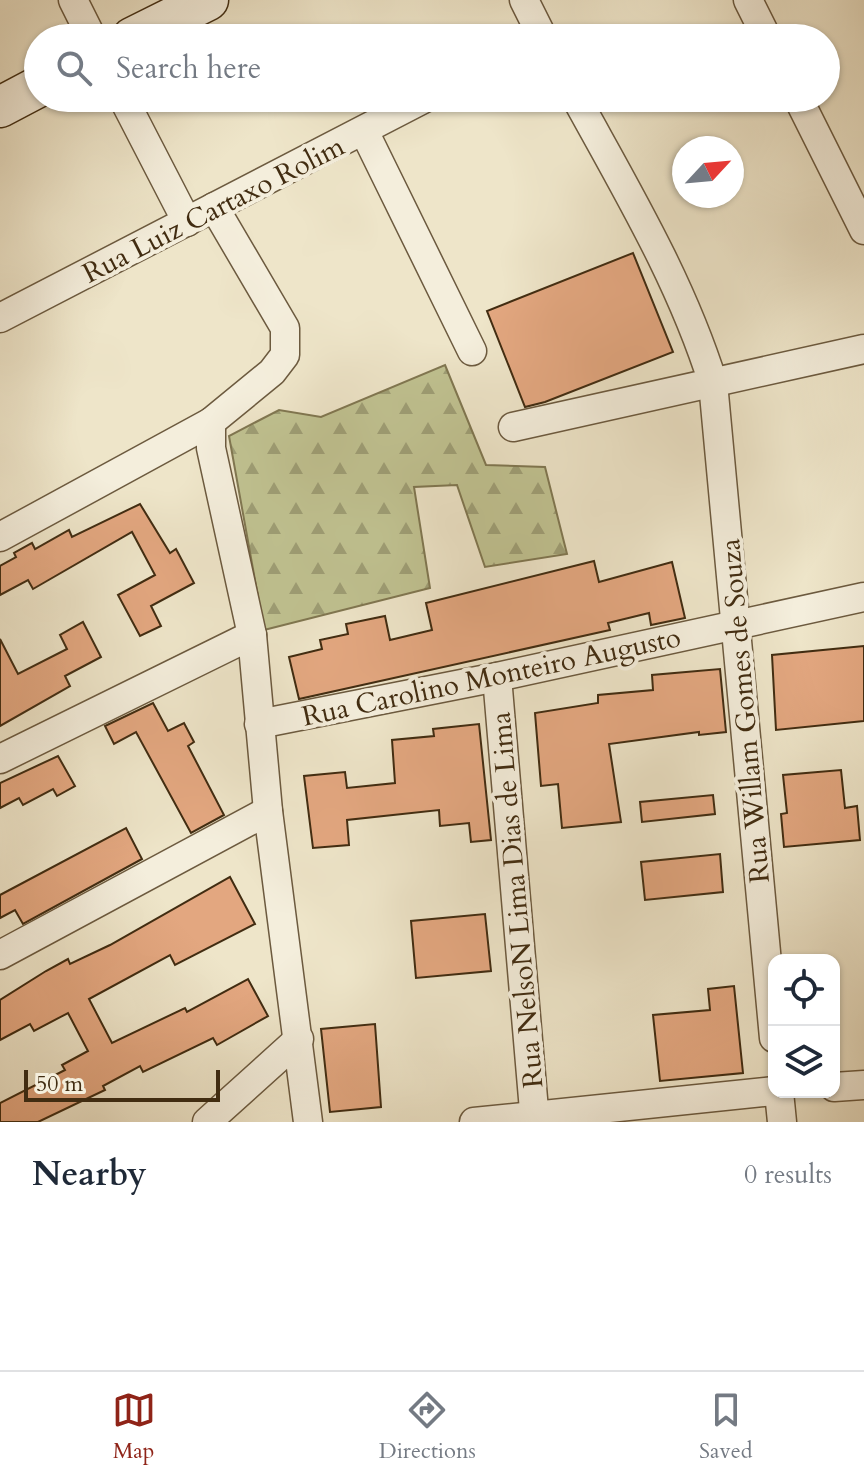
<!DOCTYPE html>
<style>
:root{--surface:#fff;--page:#f6f6f7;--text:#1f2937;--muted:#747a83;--line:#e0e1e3;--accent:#8f2418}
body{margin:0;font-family:Cardo,serif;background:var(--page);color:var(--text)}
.controls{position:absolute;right:24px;bottom:24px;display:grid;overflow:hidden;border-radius:16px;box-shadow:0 2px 6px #0004}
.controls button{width:72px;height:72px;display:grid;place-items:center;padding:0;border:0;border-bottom:2px solid var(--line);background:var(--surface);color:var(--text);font:40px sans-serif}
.compass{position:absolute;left:672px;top:136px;width:72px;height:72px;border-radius:50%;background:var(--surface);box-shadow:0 2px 6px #0004;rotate:64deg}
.scale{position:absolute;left:24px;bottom:20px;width:196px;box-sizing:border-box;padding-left:8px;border:4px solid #412c11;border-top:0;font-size:22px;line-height:28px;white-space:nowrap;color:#412c11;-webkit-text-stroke:6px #f4eedc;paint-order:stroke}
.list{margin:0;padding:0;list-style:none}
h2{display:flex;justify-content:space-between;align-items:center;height:104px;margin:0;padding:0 32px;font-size:34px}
h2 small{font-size:26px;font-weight:400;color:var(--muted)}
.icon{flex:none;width:44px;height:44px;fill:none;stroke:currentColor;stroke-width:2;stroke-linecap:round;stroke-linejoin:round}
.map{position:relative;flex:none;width:864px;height:1122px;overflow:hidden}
.search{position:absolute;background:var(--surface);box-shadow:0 2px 6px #0004;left:24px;right:24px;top:24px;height:88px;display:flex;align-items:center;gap:20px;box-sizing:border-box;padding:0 28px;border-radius:44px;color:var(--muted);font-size:30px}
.sheet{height:248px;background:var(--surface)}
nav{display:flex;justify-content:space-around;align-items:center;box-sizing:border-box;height:112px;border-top:2px solid var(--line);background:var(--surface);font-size:22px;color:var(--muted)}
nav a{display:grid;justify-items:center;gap:4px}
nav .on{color:var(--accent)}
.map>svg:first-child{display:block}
.forest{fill:url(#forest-firs);stroke:#807751;stroke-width:2}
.building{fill:#e3a780;stroke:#412c11;stroke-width:2}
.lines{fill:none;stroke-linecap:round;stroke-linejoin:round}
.street-casing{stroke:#6c5a3f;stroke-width:31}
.secondary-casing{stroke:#412c11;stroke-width:43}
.street{stroke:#f4eedc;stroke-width:28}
.secondary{stroke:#f4eedc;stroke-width:40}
.labels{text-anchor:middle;stroke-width:8;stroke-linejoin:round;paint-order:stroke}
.street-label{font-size:28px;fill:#412c11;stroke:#f4eedc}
</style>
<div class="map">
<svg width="864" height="1122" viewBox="0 0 864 1122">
<defs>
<pattern id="forest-firs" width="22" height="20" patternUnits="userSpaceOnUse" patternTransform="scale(2)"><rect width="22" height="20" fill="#c0c291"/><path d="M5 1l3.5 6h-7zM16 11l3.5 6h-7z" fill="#9e9e75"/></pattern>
</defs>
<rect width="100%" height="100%" fill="#eee5c9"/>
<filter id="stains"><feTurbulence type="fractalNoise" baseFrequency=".0025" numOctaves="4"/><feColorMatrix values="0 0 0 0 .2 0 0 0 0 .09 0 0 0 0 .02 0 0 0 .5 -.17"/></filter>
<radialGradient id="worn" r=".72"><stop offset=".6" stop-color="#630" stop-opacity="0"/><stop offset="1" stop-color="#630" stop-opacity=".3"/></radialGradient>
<!-- forest -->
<path class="forest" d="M 445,365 L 486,465 L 545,467 L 567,554 L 485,567 L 457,485 L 414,487 L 430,588 L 264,630 L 229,436 L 279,410 L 321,417 Z"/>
<!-- building -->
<g class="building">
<path d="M 633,253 L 673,352 L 545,402 L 525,407 L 487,311 Z"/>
<path d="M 140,504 L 170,553 L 176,549 L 194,583 L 151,606 L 161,626 L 140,636 L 118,595 L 155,575 L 132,532 L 33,589 L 28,580 L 0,595 L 0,566 L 16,557 L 14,553 L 32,543 L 35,549 L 69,530 L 72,537 Z"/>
<path d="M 594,561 L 599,582 L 672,562 L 685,618 L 651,625 L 649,613 L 608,623 L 610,630 L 299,699 L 289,657 L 322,649 L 320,640 L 348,634 L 346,624 L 385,616 L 390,640 L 432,630 L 426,603 Z"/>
<path d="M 83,622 L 101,657 L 65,676 L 70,686 L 0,726 L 0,639 L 18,674 L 67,649 L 60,635 Z"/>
<path d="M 864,646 L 864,721 L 776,730 L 772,655 Z"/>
<path d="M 720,669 L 726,732 L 699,735 L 699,732 L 609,744 L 621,822 L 562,828 L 558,784 L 541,786 L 535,713 L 598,703 L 598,695 L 653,690 L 652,675 Z"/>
<path d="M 153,703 L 168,731 L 184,723 L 194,742 L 188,746 L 224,815 L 191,833 L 136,732 L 114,744 L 105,726 Z"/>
<path d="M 479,724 L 491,840 L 471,842 L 469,823 L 440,826 L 439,810 L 347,820 L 349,845 L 313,848 L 304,776 L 345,772 L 347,788 L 395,783 L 392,740 L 434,736 L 433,729 Z"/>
<path d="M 58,756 L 75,786 L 57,796 L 53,789 L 23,805 L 19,798 L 0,808 L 0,783 Z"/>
<path d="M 841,770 L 845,808 L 857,806 L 860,840 L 784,847 L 781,814 L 787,813 L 783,775 Z"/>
<path d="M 713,795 L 715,814 L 642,822 L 640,802 Z"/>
<path d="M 126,828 L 142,859 L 23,924 L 15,910 L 0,918 L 0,895 Z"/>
<path d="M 720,854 L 723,892 L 645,900 L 641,862 Z"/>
<path d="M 230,877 L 255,924 L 175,965 L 170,955 L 89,999 L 112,1043 L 185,1008 L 187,1012 L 248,979 L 268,1016 L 217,1045 L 213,1038 L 143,1072 L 140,1066 L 103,1086 L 105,1090 L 38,1122 L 0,1122 L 0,1103 L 65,1070 L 62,1065 L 88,1051 L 68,1013 L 34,1031 L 30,1024 L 0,1040 L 0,1000 L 46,971 L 68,959 L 70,964 L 110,945 Z"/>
<path d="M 485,914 L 491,971 L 416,978 L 411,921 Z"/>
<path d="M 734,986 L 743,1073 L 660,1081 L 653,1015 L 710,1010 L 708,989 Z"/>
<path d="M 375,1024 L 381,1107 L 330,1112 L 321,1029 Z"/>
</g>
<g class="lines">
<defs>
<g id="street">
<path d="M 73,0 L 92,38"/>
<path d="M 524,0 L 543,38"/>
<path d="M 748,0 L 767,38"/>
<path d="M 123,98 L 187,222"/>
<path d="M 576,98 C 627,191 681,281 713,383 L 774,1038"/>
<path d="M 798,98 L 864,230"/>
<path d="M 364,131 L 472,351"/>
<path d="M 0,318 L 425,98"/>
<path d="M 211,422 L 211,448 L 252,635 L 268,811 L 308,1122"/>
<path d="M 513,427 L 864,349"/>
<path d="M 0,537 L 211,422 L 272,372 L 285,355 L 285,328 L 214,207"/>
<path d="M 497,677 L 535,1122"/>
<path d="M 259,724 L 497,677 L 864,597"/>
<path d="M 0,759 L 252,635"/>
<path d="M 0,955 L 268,811"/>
<path d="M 834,1087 L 864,1085"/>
<path d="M 779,1092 L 782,1122"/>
<path d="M 207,1122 L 299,1039"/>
<path d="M 474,1122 L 774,1091"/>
</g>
<g id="secondary">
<path d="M 132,38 L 208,0"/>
<path d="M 0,107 L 38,87"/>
</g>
</defs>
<!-- street casing -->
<use href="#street" class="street-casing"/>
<!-- secondary casing -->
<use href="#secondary" class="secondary-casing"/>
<!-- street -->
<use href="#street" class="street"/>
<!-- secondary -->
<use href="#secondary" class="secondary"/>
</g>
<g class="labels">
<!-- street labels -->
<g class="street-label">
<text transform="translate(213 209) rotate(-27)" y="10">Rua Luiz Cartaxo Rolim</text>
<text transform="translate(491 676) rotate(-12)" y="10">Rua Carolino Monteiro Augusto</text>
<text transform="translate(744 711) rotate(-95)" y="10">Rua Willam Gomes de Souza</text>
<text transform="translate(516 900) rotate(-95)" y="10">Rua NelsoN Lima Dias de Lima</text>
</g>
</g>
<rect width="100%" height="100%" filter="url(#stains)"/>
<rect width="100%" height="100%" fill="url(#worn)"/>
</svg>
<div class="controls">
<button><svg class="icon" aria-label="locate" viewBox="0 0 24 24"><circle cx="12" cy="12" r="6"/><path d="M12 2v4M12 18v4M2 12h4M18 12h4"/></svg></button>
<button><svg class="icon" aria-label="layers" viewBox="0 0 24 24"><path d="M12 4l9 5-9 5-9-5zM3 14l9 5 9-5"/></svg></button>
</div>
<svg class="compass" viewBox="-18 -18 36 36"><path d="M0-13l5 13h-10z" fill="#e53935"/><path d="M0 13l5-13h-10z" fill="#747a83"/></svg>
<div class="scale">50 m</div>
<div class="search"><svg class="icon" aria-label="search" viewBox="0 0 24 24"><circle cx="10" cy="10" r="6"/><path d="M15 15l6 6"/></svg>Search here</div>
</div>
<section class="sheet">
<h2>Nearby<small>0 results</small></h2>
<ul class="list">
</ul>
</section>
<nav>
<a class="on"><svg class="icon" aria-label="map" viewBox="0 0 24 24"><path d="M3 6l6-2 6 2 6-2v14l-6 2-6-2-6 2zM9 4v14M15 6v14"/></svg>Map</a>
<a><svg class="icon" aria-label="directions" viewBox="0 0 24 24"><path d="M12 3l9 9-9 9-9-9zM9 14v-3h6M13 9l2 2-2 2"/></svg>Directions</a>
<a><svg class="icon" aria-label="saved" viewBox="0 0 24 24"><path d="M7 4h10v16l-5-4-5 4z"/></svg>Saved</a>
</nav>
